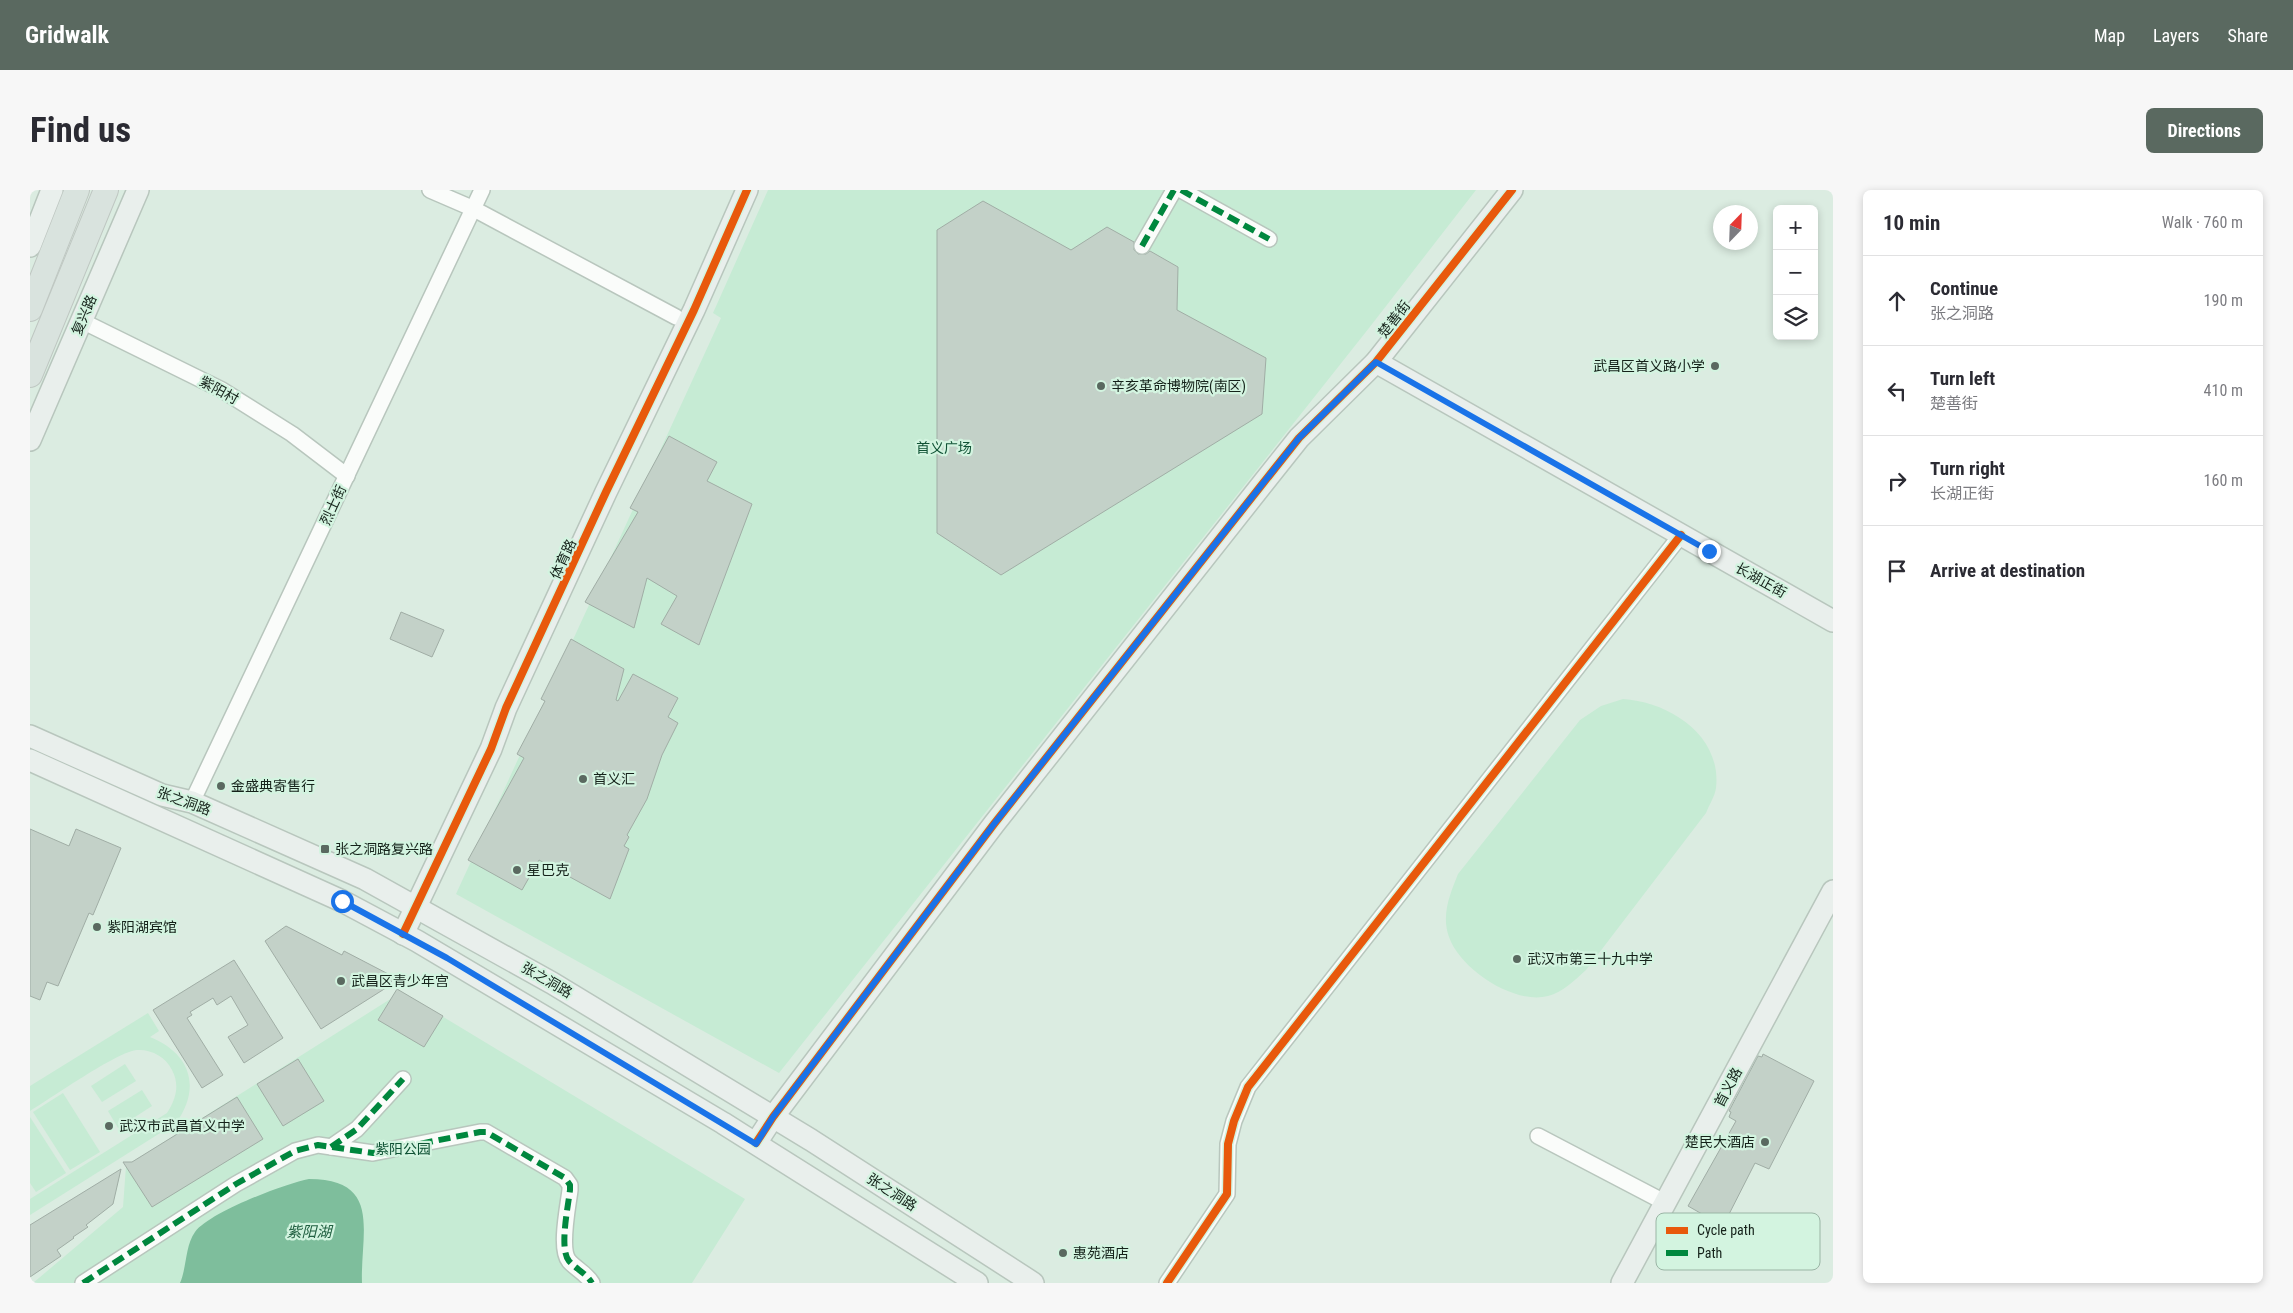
<!DOCTYPE html>
<meta charset="utf-8">
<style>
:root{--surface:#fff;--page:#f7f7f7;--text:#2b2b33;--muted:#7c7c81;--line:#e1e1e2;--accent:#5a6960}
body{margin:0;font-family:"Roboto Condensed","Noto Sans SC",sans-serif;background:var(--page);color:var(--text)}
.controls{position:absolute;right:15px;top:15px;display:grid;overflow:hidden;border-radius:8px;box-shadow:0 2px 8px #0003}
.controls button{width:45px;height:45px;display:grid;place-items:center;padding:0;border:0;border-bottom:1px solid var(--line);background:var(--surface);color:var(--text);font:25px sans-serif}
.compass{position:absolute;left:1683px;top:15px;width:45px;height:45px;border-radius:50%;background:var(--surface);box-shadow:0 2px 8px #0003;rotate:23deg}
.stop{position:absolute;width:15px;height:15px;margin:-11px;border:4px solid #1a73e8;border-radius:50%;background:#fff}
.stop.end{background:#1a73e8;border-color:#fff;box-shadow:0 1px 5px #0008}
.list{margin:0;padding:0;list-style:none}
h2{display:flex;justify-content:space-between;align-items:center;height:65px;margin:0;padding:0 20px;font-size:21px}
h2 small{font-size:16px;font-weight:400;color:var(--muted)}
.list li{display:grid;grid-template-columns:32px 1fr auto;gap:15px;align-items:center;box-sizing:border-box;height:90px;padding:0 20px;border-top:1px solid var(--line)}
.list b{display:block;font-size:19px;white-space:nowrap}
.list p{margin:0;font-size:16px;white-space:nowrap;color:var(--muted)}
.list em{font-size:16px;font-style:normal;color:var(--muted)}
.icon{flex:none;width:28px;height:28px;fill:none;stroke:currentColor;stroke-width:2;stroke-linecap:round;stroke-linejoin:round}
.map{position:relative;flex:none;width:1803px;height:1093px;overflow:hidden;border-radius:8px}
header{display:flex;align-items:center;gap:30px;box-sizing:border-box;height:70px;padding:0 25px;background:var(--accent);color:#fff}
header strong{font-size:24px}
nav{display:flex;gap:28px;margin-inline-start:auto;font-size:18px}
.intro{display:flex;align-items:center;justify-content:space-between;box-sizing:border-box;height:120px;padding:0 30px}
h1{margin:0;font-size:35px}
.button{padding:12px 22px;border-radius:8px;background:var(--accent);color:#fff;font-size:18px;font-weight:700}
main{display:flex;gap:30px;padding:0 30px}
aside{flex:1;background:var(--surface);border-radius:8px;box-shadow:0 2px 8px #0003}
.map>svg:first-child{display:block}
.green{fill:#c6ebd4}
.water{fill:#7ebe9c}
.building{fill:#c3d1c8;stroke:#a0ada5}
.lines{fill:none;stroke-linecap:round;stroke-linejoin:round}
.street-casing{stroke:#b8c6bd;stroke-width:18}
.secondary-casing{stroke:#b8c6bd;stroke-width:24}
.primary-casing{stroke:#bfc7c2;stroke-width:26}
.street{stroke:#fafcfa;stroke-width:15}
.secondary{stroke:#e9efec;stroke-width:21}
.primary{stroke:#d9e3de;stroke-width:24}
.quiet{stroke:#00873e;stroke-width:6;stroke-dasharray:12 6;stroke-linecap:butt}
.cycleway-casing{stroke:#d3f4e0;stroke-width:11}
.cycleway{stroke:#e8590c;stroke-width:8}
.route{stroke:#1a73e8;stroke-width:6}
.poi-dot{fill:#5a6960;stroke:#d3f4e0;stroke-width:2}
.labels{text-anchor:middle;stroke-width:4.5;stroke-linejoin:round;paint-order:stroke}
.street-label{font-size:14px;fill:#15221a;stroke:#d3f4e0}
.poi-label{font-size:14px;fill:#15221a;stroke:#d3f4e0;text-anchor:start}
.park-label{font-size:14px;fill:#0f5234;stroke:#d3f4e0}
.water-label{font-size:15px;font-style:italic;fill:#216041;stroke:#d3f4e0}
.key{fill:#d3f4e0;stroke:#9ab5a5;stroke-width:1}
.key-label{font-size:14px;fill:#15221a}
</style>
<header>
<strong>Gridwalk</strong>
<nav><a>Map</a><a>Layers</a><a>Share</a></nav>
</header>
<div class="intro"><h1>Find us</h1><a class="button">Directions</a></div>
<main>
<div class="map">
<svg width="1803" height="1093" viewBox="0 0 1803 1093">
<rect width="100%" height="100%" fill="#dbece1"/>
<!-- green -->
<g class="green">
<path d="M 738,0 L 1446,0 L 1339,138 L 749,883 L 426,704 L 691,128 L 683,123 Z"/>
<path d="M 1593,509 C 1639,512 1692,545 1686,598 C 1685,606 1679,615 1676,623 L 1556,780 C 1545,790 1533,802 1518,806 C 1484,815 1430,779 1419,747 C 1411,725 1420,704 1428,684 L 1550,530 L 1571,516 Z"/>
<path d="M 367,799 L 715,1009 L 662,1093 L 3,1093 L 93,1017 L 96,976 L 362,808 Z"/>
<path d="M 118,823 L 129,841 L 120,847 C 160,863 172,897 146,933 L 0,1025 L 0,1009 L 137,923 C 146,909 150,895 142,880 C 136,867 121,859 107,860 C 88,861 20,909 0,921 L 0,896 Z"/>
<path d="M 95,874 L 106,891 L 72,912 L 61,896 Z"/>
<path d="M 112,900 L 122,916 L 88,938 L 78,921 Z"/>
<path d="M 33,903 L 70,962 L 40,980 L 3,922 Z"/>
<path d="M 0,927 L 36,983 L 6,1002 L 0,993 Z"/>
</g>
<!-- water -->
<path class="water" d="M 279,989 C 353,989 330,1044 332,1093 L 150,1093 C 157,1077 155,1056 165,1042 C 180,1022 254,994 279,989 Z"/>
<!-- building -->
<g class="building">
<path d="M 953,11 L 1041,60 L 1077,37 L 1104,52 L 1104,60 L 1108,64 L 1116,64 L 1120,61 L 1148,77 L 1147,120 L 1236,168 L 1232,224 L 971,385 L 907,343 L 907,40 Z"/>
<path d="M 639,246 L 687,272 L 677,291 L 722,314 L 669,455 L 631,434 L 647,406 L 617,388 L 604,438 L 555,412 L 608,322 L 600,318 Z"/>
<path d="M 371,422 L 414,440 L 402,467 L 360,449 Z"/>
<path d="M 541,449 L 594,479 L 586,510 L 588,511 L 603,484 L 648,508 L 638,527 L 648,533 L 632,565 L 617,609 L 597,645 L 599,647 L 594,656 L 599,659 L 580,709 L 509,670 L 492,700 L 438,670 L 494,568 L 487,564 L 515,511 L 511,509 Z"/>
<path d="M 0,639 L 39,656 L 46,639 L 91,658 L 63,725 L 59,723 L 28,796 L 17,792 L 10,810 L 0,806 Z"/>
<path d="M 256,736 L 312,765 L 314,761 L 364,787 L 359,796 L 291,839 L 235,751 Z"/>
<path d="M 204,770 L 253,848 L 214,873 L 198,847 L 218,835 L 201,806 L 187,815 L 183,808 L 160,822 L 162,825 L 157,828 L 193,885 L 172,898 L 123,820 Z"/>
<path d="M 367,799 L 413,826 L 394,857 L 348,830 Z"/>
<path d="M 1733,864 L 1784,891 L 1739,979 L 1725,973 L 1693,1036 L 1658,1016 L 1706,931 L 1699,927 L 1701,922 L 1699,921 L 1728,866 L 1732,867 Z"/>
<path d="M 268,869 L 294,911 L 253,936 L 227,894 Z"/>
<path d="M 207,907 L 233,949 L 122,1017 L 93,972 L 102,972 Z"/>
<path d="M 91,979 L 83,1014 L 56,1035 L 58,1037 L 43,1047 L 44,1048 L 27,1060 L 31,1066 L 0,1087 L 0,1035 Z"/>
</g>
<g class="lines">
<defs>
<g id="street">
<path d="M 400,0 L 444,19 L 646,127"/>
<path d="M 1151,0 L 1239,49"/>
<path d="M 1112,56 L 1144,0"/>
<path d="M 52,131 L 192,200 L 262,244 L 317,286"/>
<path d="M 162,612 L 452,0"/>
<path d="M 1508,946 L 1636,1013"/>
<path d="M 301,957 L 327,939 L 373,889"/>
<path d="M 53,1093 L 206,994 L 265,961 L 288,955 L 343,963 L 450,942 L 456,942 L 535,988 L 540,995 L 540,1000 C 538,1017 529,1059 539,1071 C 546,1079 556,1083 562,1093"/>
<path d="M 1137,1093 L 1197,1004 L 1198,954 L 1204,931 L 1218,897 L 1651,345"/>
</g>
<g id="secondary">
<path d="M 0,56 L 22,0"/>
<path d="M 1346,172 L 1803,431"/>
<path d="M 0,250 L 108,0"/>
<path d="M 0,546 L 132,605 L 162,612 L 335,689 L 522,793 L 781,950 L 1003,1093"/>
<path d="M 0,570 L 312,711 L 387,751 L 693,933 L 947,1093"/>
<path d="M 373,744 L 461,559 L 476,518 L 576,302 L 664,120 L 717,0"/>
<path d="M 726,953 L 743,927 L 964,634 L 1234,292 L 1269,248 L 1346,172 L 1482,0"/>
<path d="M 1592,1093 L 1803,701"/>
</g>
<g id="primary">
<path d="M 0,119 L 47,0"/>
<path d="M 0,185 L 76,0"/>
</g>
</defs>
<!-- street casing -->
<use href="#street" class="street-casing"/>
<!-- secondary casing -->
<use href="#secondary" class="secondary-casing"/>
<!-- primary casing -->
<use href="#primary" class="primary-casing"/>
<!-- street -->
<use href="#street" class="street"/>
<!-- secondary -->
<use href="#secondary" class="secondary"/>
<!-- primary -->
<use href="#primary" class="primary"/>
<!-- quiet -->
<g class="quiet">
<path d="M 1151,0 L 1239,49"/>
<path d="M 1112,56 L 1144,0"/>
<path d="M 301,957 L 327,939 L 373,889"/>
<path d="M 53,1093 L 206,994 L 265,961 L 288,955 L 343,963 L 450,942 L 456,942 L 535,988 L 540,995 L 540,1000 C 538,1017 529,1059 539,1071 C 546,1079 556,1083 562,1093"/>
</g>
<defs>
<g id="cycleway">
<path d="M 373,744 L 461,559 L 476,518 L 576,302 L 664,120 L 717,0"/>
<path d="M 726,953 L 743,927 L 964,634 L 1234,292 L 1269,248 L 1346,172 L 1482,0"/>
<path d="M 1137,1093 L 1197,1004 L 1198,954 L 1204,931 L 1218,897 L 1651,345"/>
</g>
</defs>
<!-- cycleway casing -->
<use href="#cycleway" class="cycleway-casing"/>
<!-- cycleway -->
<use href="#cycleway" class="cycleway"/>
</g>
<g class="lines">
<!-- route -->
<path class="route" d="M 312,711 L 417,768 L 726,954 L 743,927 L 964,634 L 1234,292 L 1269,248 L 1346,172 L 1679,361"/>
</g>
<!-- markers -->
<g class="poi-dot">
<circle cx="1685" cy="176" r="5"/>
<circle cx="1071" cy="196" r="5"/>
<circle cx="553" cy="589" r="5"/>
<circle cx="191" cy="596" r="5"/>
<rect x="290" y="654" width="10" height="10" rx="2.5"/>
<circle cx="487" cy="680" r="5"/>
<circle cx="67" cy="737" r="5"/>
<circle cx="1487" cy="769" r="5"/>
<circle cx="311" cy="791" r="5"/>
<circle cx="79" cy="936" r="5"/>
<circle cx="1735" cy="952" r="5"/>
<circle cx="1033" cy="1063" r="5"/>
</g>
<g class="labels">
<!-- street labels -->
<g class="street-label">
<text transform="translate(54 125) rotate(-67)" y="5">复兴路</text>
<text transform="translate(1364 129) rotate(-52)" y="5">楚善街</text>
<text transform="translate(189 200) rotate(29)" y="5">紫阳村</text>
<text transform="translate(303 315) rotate(-65)" y="5">烈士街</text>
<text transform="translate(533 369) rotate(-65)" y="5">体育路</text>
<text transform="translate(1731 390) rotate(29)" y="5">长湖正街</text>
<text transform="translate(154 611) rotate(20)" y="5">张之洞路</text>
<text transform="translate(517 790) rotate(30)" y="5">张之洞路</text>
<text transform="translate(1698 897) rotate(-62)" y="5">首义路</text>
<text transform="translate(862 1002) rotate(33)" y="5">张之洞路</text>
</g>
<!-- poi labels -->
<g class="poi-label">
<text x="1675" y="181" text-anchor="end">武昌区首义路小学</text>
<text x="1081" y="201">辛亥革命博物院(南区)</text>
<text x="563" y="594">首义汇</text>
<text x="201" y="601">金盛典寄售行</text>
<text x="305" y="664">张之洞路复兴路</text>
<text x="497" y="685">星巴克</text>
<text x="77" y="742">紫阳湖宾馆</text>
<text x="1497" y="774">武汉市第三十九中学</text>
<text x="321" y="796">武昌区青少年宫</text>
<text x="89" y="941">武汉市武昌首义中学</text>
<text x="1725" y="957" text-anchor="end">楚民大酒店</text>
<text x="1043" y="1068">惠苑酒店</text>
</g>
<!-- park labels -->
<g class="park-label">
<text x="914" y="263">首义广场</text>
<text x="373" y="964">紫阳公园</text>
</g>
<!-- water labels -->
<g class="water-label">
<text x="279" y="1047">紫阳湖</text>
</g>
</g>
<!-- legend -->
<rect x="1626" y="1023" width="164" height="57" rx="8" class="key"/>
<rect x="1636" y="1037" width="22" height="7" fill="#e8590c"/>
<rect x="1636" y="1060" width="22" height="6" fill="#00873e"/>
<g class="key-label">
<text x="1667" y="1045">Cycle path</text>
<text x="1667" y="1068">Path</text>
</g>
</svg>
<div class="controls">
<button>+</button>
<button>−</button>
<button><svg class="icon" aria-label="layers" viewBox="0 0 24 24"><path d="M12 4l9 5-9 5-9-5zM3 14l9 5 9-5"/></svg></button>
</div>
<svg class="compass" viewBox="-18 -18 36 36"><path d="M0-13l5 13h-10z" fill="#e53935"/><path d="M0 13l5-13h-10z" fill="#7c7c81"/></svg>
<div class="stop" style="left:312px;top:711px"></div>
<div class="stop end" style="left:1679px;top:361px"></div>
</div>
<aside>
<h2>10 min<small>Walk · 760 m</small></h2>
<ul class="list">
<li><svg class="icon" aria-label="ahead" viewBox="0 0 24 24"><path d="M12 20V5M6 11l6-6 6 6"/></svg><div><b>Continue</b><p>张之洞路</p></div><em>190 m</em></li>
<li><svg class="icon" aria-label="left" viewBox="0 0 24 24"><path d="M17 20v-9H6M10 6l-5 5 5 5"/></svg><div><b>Turn left</b><p>楚善街</p></div><em>410 m</em></li>
<li><svg class="icon" aria-label="right" viewBox="0 0 24 24"><path d="M7 20v-9h11M14 6l5 5-5 5"/></svg><div><b>Turn right</b><p>长湖正街</p></div><em>160 m</em></li>
<li><svg class="icon" aria-label="arrive" viewBox="0 0 24 24"><path d="M6 21V4h12l-3 4 3 4H6"/></svg><div><b>Arrive at destination</b></div></li>
</ul>
</aside>
</main>
